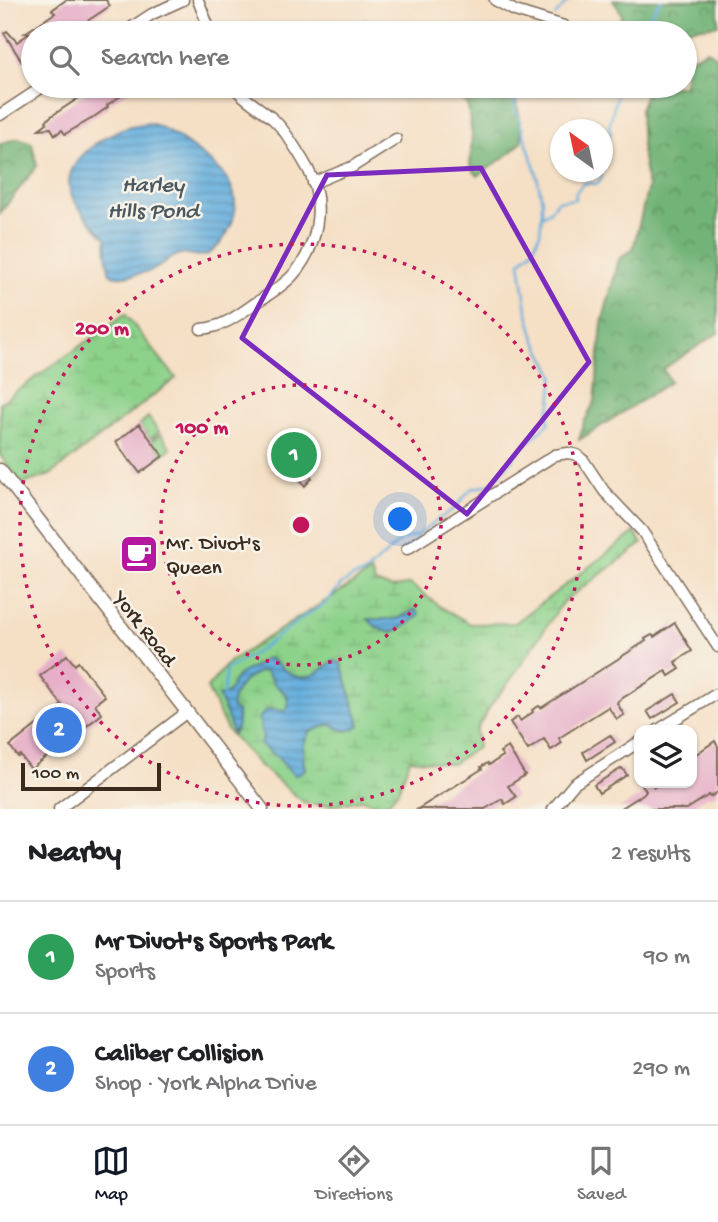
<!DOCTYPE html>
<meta charset="utf-8">
<style>
:root{--surface:#fff;--page:#f2f2f2;--text:#202124;--muted:#757577;--line:#e0e0e0;--accent:#111827}
body{margin:0;font-family:"Gochi Hand",sans-serif;background:var(--page);color:var(--text)}
.controls{position:absolute;right:21px;bottom:21px;display:grid;overflow:hidden;border-radius:14px;box-shadow:0 2px 5px #0004}
.controls button{width:63px;height:63px;display:grid;place-items:center;padding:0;border:0;border-bottom:2px solid var(--line);background:var(--surface);color:var(--text);font:35px sans-serif}
.compass{position:absolute;left:550px;top:119px;width:63px;height:63px;border-radius:50%;background:var(--surface);box-shadow:0 2px 5px #0004;rotate:327deg}
.scale{position:absolute;left:21px;bottom:18px;width:140px;box-sizing:border-box;padding-left:7px;border:4px solid #3b2a1e;border-top:0;font-size:19px;line-height:24px;white-space:nowrap;color:#3b2a1e;-webkit-text-stroke:5px #f7f3e8;paint-order:stroke}
.you{position:absolute;left:401px;top:520px;width:24px;height:24px;margin:-18px;border:5px solid #fff;border-radius:50%;background:#1a73e8;box-shadow:0 0 0 10px #1a73e833}
.badge{display:grid;place-items:center;width:46px;height:46px;border-radius:50%;background:var(--accent);color:#fff;font-size:23px;font-weight:700}
.pin{position:absolute;translate:-50% -50%;border:4px solid #fff;box-shadow:0 2px 7px #0006}
.list{margin:0;padding:0;list-style:none}
h2{display:flex;justify-content:space-between;align-items:center;height:91px;margin:0;padding:0 28px;font-size:30px}
h2 small{font-size:23px;font-weight:400;color:var(--muted)}
.list li{display:grid;grid-template-columns:46px 1fr auto;gap:21px;align-items:center;box-sizing:border-box;height:112px;padding:0 28px;border-top:2px solid var(--line)}
.list b{display:block;font-size:26px;white-space:nowrap}
.list p{margin:0;font-size:23px;white-space:nowrap;color:var(--muted)}
.list em{font-size:23px;font-style:normal;color:var(--muted)}
.icon{flex:none;width:38px;height:38px;fill:none;stroke:currentColor;stroke-width:2;stroke-linecap:round;stroke-linejoin:round}
.map{position:relative;flex:none;width:718px;height:809px;overflow:hidden}
.search{position:absolute;background:var(--surface);box-shadow:0 2px 5px #0004;left:21px;right:21px;top:21px;height:77px;display:flex;align-items:center;gap:18px;box-sizing:border-box;padding:0 24px;border-radius:38px;color:var(--muted);font-size:26px}
.sheet{height:315px;background:var(--surface)}
nav{display:flex;justify-content:space-around;align-items:center;box-sizing:border-box;height:98px;border-top:2px solid var(--line);background:var(--surface);font-size:19px;color:var(--muted)}
nav a{display:grid;justify-items:center;gap:4px}
nav .on{color:var(--accent)}
.map>svg:first-child{display:block}
.forest{fill:url(#forest-crowns);stroke:#566f4a;stroke-width:2}
.wetland{fill:url(#wetland-marsh);stroke:#647e54;stroke-width:2}
.park{fill:url(#park-crowns);stroke:#647e54;stroke-width:2}
.water{fill:url(#water-rules);stroke:#506c7e;stroke-width:2}
.lines{fill:none;stroke-linecap:round;stroke-linejoin:round}
.stream{stroke:#65aedd;stroke-width:2.5}
.building{fill:#e6aec7}
.minor-casing{stroke:#7c6958;stroke-width:13}
.tertiary-casing{stroke:#7c6958;stroke-width:15}
.minor{stroke:#fff;stroke-width:10}
.tertiary{stroke:#fff;stroke-width:12}
.marked{fill:none;stroke:#7b2cbf;stroke-width:5;stroke-linejoin:round}
.ring{fill:none;stroke:#c2185b;stroke-width:3.5;stroke-dasharray:3.5 7}
.labels{text-anchor:middle;stroke-width:5;stroke-linejoin:round;paint-order:stroke}
.poi-label{font-size:21px;fill:#3b2a1e;stroke:#f7f3e8;text-anchor:start}
.street-label{font-size:21px;fill:#3b2a1e;stroke:#f7f3e8}
.water-label{font-size:23px;font-style:italic;fill:#4a5861;stroke:#f7f3e8}
.centre{fill:#c2185b;stroke:#f7f3e8;stroke-width:3.5}
.ring-label{font-size:21px;text-anchor:middle;font-weight:bold;fill:#c2185b;stroke:#f7f3e8;stroke-width:5;stroke-linejoin:round;paint-order:stroke}
</style>
<div class="map">
<svg width="718" height="809" viewBox="0 0 718 809">
<defs>
<pattern id="forest-crowns" width="20" height="18" patternUnits="userSpaceOnUse" patternTransform="scale(1.75)"><rect width="20" height="18" fill="#72b477"/><path d="M2 6a3 3 0 1 1 6 0M12 15a3 3 0 1 1 6 0" fill="none" stroke="#5f9361"/></pattern>
<pattern id="wetland-marsh" width="20" height="14" patternUnits="userSpaceOnUse" patternTransform="scale(1.75)"><rect width="20" height="14" fill="#8dd28b"/><path d="M1 5h8M5 5V1M11 12h8M15 12V8" fill="none" stroke="#7bb478"/></pattern>
<pattern id="park-crowns" width="20" height="18" patternUnits="userSpaceOnUse" patternTransform="scale(1.75)"><rect width="20" height="18" fill="#8dd28b"/><path d="M2 6a3 3 0 1 1 6 0M12 15a3 3 0 1 1 6 0" fill="none" stroke="#7bb478"/></pattern>
<pattern id="water-rules" width="6" height="5" patternUnits="userSpaceOnUse" patternTransform="scale(1.75)"><rect width="6" height="5" fill="#65aedd"/><path d="M0 2.5h6" fill="none" stroke="#548eb3"/></pattern>
</defs>
<rect width="100%" height="100%" fill="#f7f3e8"/>
<filter id="ink" filterUnits="userSpaceOnUse"><feTurbulence type="fractalNoise" baseFrequency=".0143" numOctaves="2"/><feDisplacementMap in="SourceGraphic" scale="14" xChannelSelector="R" yChannelSelector="G"/><feConvolveMatrix kernelMatrix="1 2 1 2 8 2 1 2 1" color-interpolation-filters="sRGB"/></filter>
<filter id="wash" filterUnits="userSpaceOnUse"><feTurbulence type="fractalNoise" baseFrequency=".00686" numOctaves="4" result="noise"/><feDisplacementMap in="SourceGraphic" scale="28" xChannelSelector="R" yChannelSelector="G"/><feGaussianBlur stdDeviation="1.57" result="paint"/><feColorMatrix in="noise" values="0 0 0 0 0 0 0 0 0 0 0 0 0 0 0 0 0 1.4 0 .05"/><feComposite in="paint" operator="in"/></filter>
<g filter="url(#wash)">
<rect width="100%" height="100%" fill="#f5dfc5"/>
<!-- forest -->
<g class="forest">
<path d="M 613,0 L 718,0 L 718,25 L 654,33 L 618,33 L 622,14 Z"/>
<path d="M 367,20 L 377,33 L 339,33 L 345,29 Z"/>
<path d="M 707,50 L 718,58 L 718,333 L 663,369 L 670,382 L 579,440 L 584,422 L 595,401 L 602,323 L 619,259 L 633,249 L 648,187 L 642,152 L 640,109 L 649,86 L 685,86 L 685,61 Z"/>
<path d="M 454,86 L 510,86 C 519,102 521,123 522,141 L 513,151 L 478,176 L 470,167 L 472,134 L 468,107 Z"/>
<path d="M 18,138 L 32,143 L 37,166 L 0,213 L 0,144 Z"/>
</g>
<!-- wetland -->
<g class="wetland">
<path d="M 125,314 L 176,378 L 50,475 L 22,484 L 0,455 L 0,403 Z"/>
<path d="M 635,532 L 642,544 L 563,602 L 511,679 L 491,705 L 476,730 L 478,747 L 452,764 L 410,759 L 398,791 L 383,808 L 363,799 L 337,805 L 306,804 L 261,767 L 227,730 L 207,688 L 229,662 L 371,572 L 375,583 L 393,588 L 410,584 L 441,607 L 471,624 L 515,623 Z"/>
</g>
<!-- park -->
<g class="park">
<path d="M 148,417 L 159,432 L 150,439 L 139,425 Z"/>
<path d="M 161,434 L 171,448 L 162,455 L 151,441 Z"/>
</g>
<!-- water -->
<g class="water">
<path d="M 149,123 C 165,127 177,137 190,146 C 217,165 245,186 232,223 C 227,235 220,246 210,253 C 199,261 188,249 175,256 C 168,259 163,264 157,268 C 150,272 117,280 111,274 C 106,269 107,246 106,238 C 94,225 80,212 72,196 C 57,164 103,136 127,127 C 134,125 141,124 149,123 Z"/>
<path d="M 415,610 L 418,612 L 419,616 C 399,631 387,641 368,619 L 397,619 Z"/>
<path d="M 267,658 C 276,661 279,666 286,671 C 305,685 319,673 333,661 L 341,663 L 360,725 C 348,734 342,730 330,724 L 309,732 C 302,745 302,755 305,769 L 297,775 L 293,774 L 278,758 L 260,744 L 263,738 L 259,718 L 268,709 L 285,711 L 288,707 C 289,688 281,694 273,682 C 270,679 269,675 266,671 C 249,672 230,691 232,709 L 237,711 L 238,725 L 233,734 L 226,713 L 218,696 C 234,694 228,687 237,677 C 241,671 246,671 252,668 C 257,665 262,661 267,658 Z"/>
</g>
<g class="lines">
<!-- stream -->
<g class="stream">
<path d="M 555,16 L 569,0"/>
<path d="M 539,33 L 544,28"/>
<path d="M 638,33 L 661,0"/>
<path d="M 602,147 L 611,133 L 609,126 L 619,86"/>
<path d="M 542,216 L 550,211 L 557,201 L 575,199 L 576,192 L 584,183 L 597,184 L 602,177 L 600,172"/>
<path d="M 223,696 L 226,670 L 258,651 L 306,615 L 323,606 L 341,585 L 353,577 L 364,574 L 401,540 L 418,535 L 440,518 L 454,509 L 471,489 L 491,484 L 523,447 L 549,423 L 548,413 L 551,404 L 554,375 L 535,339 L 527,310 L 520,262 L 532,251 L 540,233 L 542,212 L 542,201 L 536,171 L 514,105 L 520,86"/>
</g>
</g>
<g id="blocks">
<!-- building -->
<g class="building">
<path d="M 66,0 L 106,0 L 110,6 L 69,33 L 33,33 L 33,55 L 22,62 L 4,33 L 7,31 L 17,42 L 30,33 L 25,33 L 55,13 L 52,10 Z"/>
<path d="M 97,86 L 136,86 L 107,105 L 108,107 L 91,119 L 65,134 L 62,130 L 55,135 L 51,128 L 39,129 L 47,123 L 46,121 L 50,117 Z"/>
<path d="M 139,424 L 163,456 L 140,473 L 131,461 L 130,462 L 116,442 Z"/>
<path d="M 292,431 L 313,458 L 303,466 L 312,478 L 305,486 L 291,467 L 284,472 L 273,458 L 280,453 L 274,445 Z"/>
<path d="M 143,540 L 152,554 L 135,565 L 126,552 Z"/>
<path d="M 675,623 L 692,651 L 675,662 L 680,669 L 669,676 L 666,671 L 618,701 L 617,703 L 624,715 L 617,719 L 608,707 L 559,738 L 562,743 L 551,750 L 544,739 L 528,750 L 510,722 L 518,717 L 520,721 L 533,712 L 532,710 L 539,706 L 541,708 L 646,641 L 645,639 L 652,635 L 654,637 Z"/>
<path d="M 67,655 L 75,665 L 78,662 L 105,696 L 95,704 L 102,714 L 31,769 L 20,755 L 18,757 L 10,746 L 62,705 L 40,676 Z"/>
<path d="M 675,694 L 680,702 L 652,719 L 647,711 Z"/>
<path d="M 610,735 L 615,742 L 587,760 L 583,752 Z"/>
<path d="M 715,741 L 718,747 L 718,792 L 710,797 L 709,795 L 687,809 L 620,809 L 645,793 L 646,791 L 641,783 L 651,783 L 654,787 L 662,783 L 692,783 L 692,757 Z"/>
<path d="M 508,747 L 525,775 L 508,786 L 516,797 L 505,804 L 502,799 L 485,809 L 418,809 L 482,769 L 481,767 L 488,763 L 489,765 L 503,756 L 500,752 Z"/>
<path d="M 622,768 L 627,775 L 599,793 L 594,785 Z"/>
</g>
</g>
</g>
<g filter="url(#ink)">
<use href="#blocks" fill-opacity="0" stroke="#7c6958" stroke-width="2"/>
<g class="lines">
<defs>
<g id="minor">
<path d="M 198,0 L 211,33"/>
<path d="M 495,0 L 515,11 L 564,26"/>
<path d="M 123,33 L 152,14 L 183,0"/>
<path d="M 0,115 L 44,86"/>
<path d="M 313,183 L 352,167 L 396,139"/>
<path d="M 201,329 C 223,327 237,316 254,304 C 268,295 282,287 293,275 C 318,247 326,203 308,169 C 300,155 285,130 274,120 C 261,108 244,100 233,86"/>
<path d="M 407,549 L 555,455 L 568,453 L 577,455 L 584,461 L 604,491 L 642,531 L 718,647"/>
<path d="M 658,730 L 718,693"/>
<path d="M 59,809 L 187,712"/>
<path d="M 553,809 L 574,784 L 639,742"/>
</g>
<path id="tertiary" d="M 0,470 L 262,809"/>
</defs>
<!-- minor casing -->
<use href="#minor" class="minor-casing"/>
<!-- tertiary casing -->
<use href="#tertiary" class="tertiary-casing"/>
<!-- minor -->
<use href="#minor" class="minor"/>
<!-- tertiary -->
<use href="#tertiary" class="tertiary"/>
</g>
</g>
<!-- marked area -->
<path class="marked" d="M 481,168 L 589,362 L 467,514 L 242,338 L 327,175 Z"/>
<!-- distance rings -->
<g class="ring">
<circle cx="301" cy="525" r="140"/>
<circle cx="301" cy="525" r="281"/>
</g>
<!-- icons -->
<defs>
<symbol id="cafe-square" viewBox="-11 -11 22 22"><rect x="-9" y="-9" width="18" height="18" rx="4" fill="#b5179e" stroke="#f7f3e8"/><path d="M-5.5-4.5H6V0H3Q3 3.5 0 3.5H-2.5Q-5.5 3.5-5.5 0ZM3-3.2v2h1.7v-2ZM-6 4.5H4V6H-6Z" fill="#fff"/></symbol>
</defs>
<g fill-rule="evenodd">
<use href="#cafe-square" x="117" y="532" width="44" height="44"/>
</g>
<g class="labels">
<!-- poi labels -->
<g class="poi-label">
<text x="166" y="549">Mr. Divot's<tspan x="166" dy="24">Queen</tspan></text>
</g>
<!-- street labels -->
<g class="street-label">
<text transform="translate(146 628) rotate(52)" y="7">York Road</text>
</g>
<!-- water labels -->
<g class="water-label">
<text x="153" y="191">Harley<tspan x="153" dy="26">Hills Pond</tspan></text>
</g>
</g>
<circle cx="301" cy="525" r="10" class="centre"/>
<g class="ring-label">
<text x="102" y="334">200 m</text>
<text x="202" y="433">100 m</text>
</g>
</svg>
<div class="controls">
<button><svg class="icon" aria-label="layers" viewBox="0 0 24 24"><path d="M12 4l9 5-9 5-9-5zM3 14l9 5 9-5"/></svg></button>
</div>
<svg class="compass" viewBox="-18 -18 36 36"><path d="M0-13l5 13h-10z" fill="#e53935"/><path d="M0 13l5-13h-10z" fill="#757577"/></svg>
<div class="scale">100 m</div>
<div class="you"></div>
<div class="pin badge" style="left:294px;top:455px;background:#2e9e5b">1</div>
<div class="pin badge" style="left:59px;top:730px;background:#3f7fe0">2</div>
<div class="search"><svg class="icon" aria-label="search" viewBox="0 0 24 24"><circle cx="10" cy="10" r="6"/><path d="M15 15l6 6"/></svg>Search here</div>
</div>
<section class="sheet">
<h2>Nearby<small>2 results</small></h2>
<ul class="list">
<li><span class="badge" style="background:#2e9e5b">1</span><div><b>Mr Divot's Sports Park</b><p>Sports</p></div><em>90 m</em></li>
<li><span class="badge" style="background:#3f7fe0">2</span><div><b>Caliber Collision</b><p>Shop · York Alpha Drive</p></div><em>290 m</em></li>
</ul>
</section>
<nav>
<a class="on"><svg class="icon" aria-label="map" viewBox="0 0 24 24"><path d="M3 6l6-2 6 2 6-2v14l-6 2-6-2-6 2zM9 4v14M15 6v14"/></svg>Map</a>
<a><svg class="icon" aria-label="directions" viewBox="0 0 24 24"><path d="M12 3l9 9-9 9-9-9zM9 14v-3h6M13 9l2 2-2 2"/></svg>Directions</a>
<a><svg class="icon" aria-label="saved" viewBox="0 0 24 24"><path d="M7 4h10v16l-5-4-5 4z"/></svg>Saved</a>
</nav>
